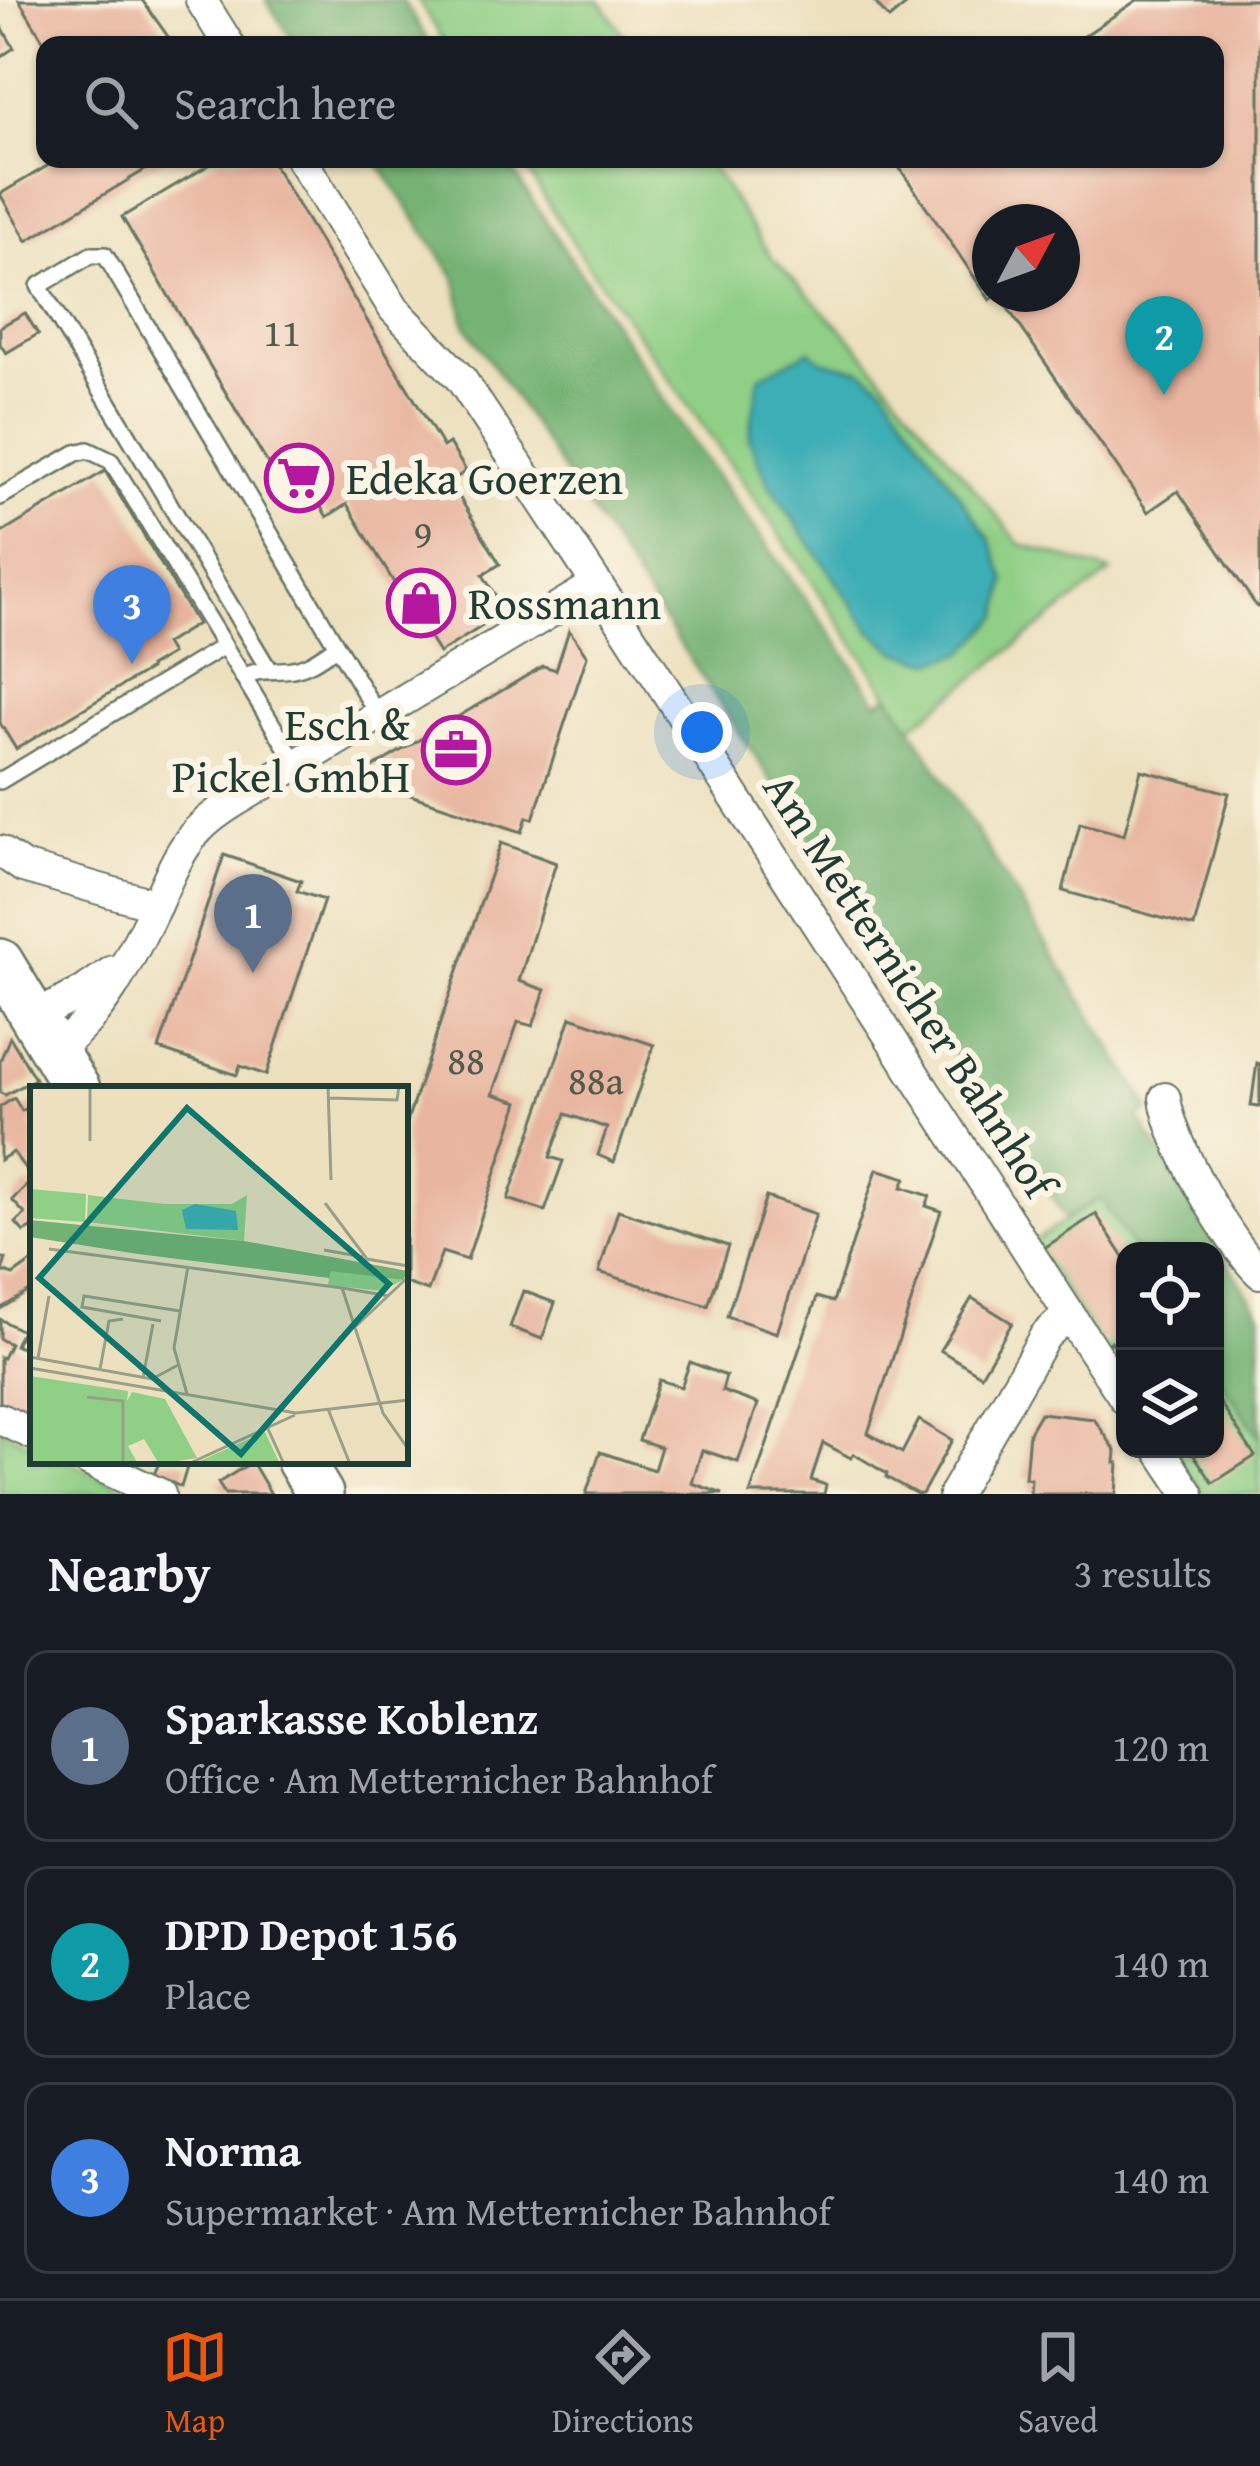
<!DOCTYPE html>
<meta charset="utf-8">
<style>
:root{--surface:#171b24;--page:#20242c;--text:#f1f3f6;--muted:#9ea1a6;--line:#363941;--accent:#ea580c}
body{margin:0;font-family:"Gentium Book Plus",serif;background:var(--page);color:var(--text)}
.controls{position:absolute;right:36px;bottom:36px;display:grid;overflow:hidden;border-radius:24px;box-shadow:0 3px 9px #0004}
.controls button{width:108px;height:108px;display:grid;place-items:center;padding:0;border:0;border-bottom:3px solid var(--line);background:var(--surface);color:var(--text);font:60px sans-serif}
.compass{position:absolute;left:972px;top:204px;width:108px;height:108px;border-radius:50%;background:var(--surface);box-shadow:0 3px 9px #0004;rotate:49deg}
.you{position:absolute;left:702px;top:732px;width:42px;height:42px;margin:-30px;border:9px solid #fff;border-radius:50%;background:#1a73e8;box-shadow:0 0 0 18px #1a73e833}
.badge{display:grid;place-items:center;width:78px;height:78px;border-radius:50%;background:var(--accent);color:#fff;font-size:39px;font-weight:700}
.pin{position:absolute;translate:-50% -99px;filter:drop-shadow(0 3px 6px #0008)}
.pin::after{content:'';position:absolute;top:63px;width:42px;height:36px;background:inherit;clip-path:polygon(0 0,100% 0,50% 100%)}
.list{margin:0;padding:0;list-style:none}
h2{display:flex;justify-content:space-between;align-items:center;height:156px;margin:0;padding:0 48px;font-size:51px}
h2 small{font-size:39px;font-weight:400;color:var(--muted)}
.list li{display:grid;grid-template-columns:78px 1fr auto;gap:36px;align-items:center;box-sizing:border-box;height:192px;margin:0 24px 24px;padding:0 24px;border:3px solid var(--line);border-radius:24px}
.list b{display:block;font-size:45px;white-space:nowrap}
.list p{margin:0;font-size:39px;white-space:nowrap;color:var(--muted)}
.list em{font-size:39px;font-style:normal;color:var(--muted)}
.icon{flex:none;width:66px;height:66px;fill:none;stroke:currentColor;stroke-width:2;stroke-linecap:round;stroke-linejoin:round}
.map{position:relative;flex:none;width:1260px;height:1494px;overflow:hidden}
.search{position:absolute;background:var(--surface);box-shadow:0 3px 9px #0004;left:36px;right:36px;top:36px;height:132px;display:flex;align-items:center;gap:30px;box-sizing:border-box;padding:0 42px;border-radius:24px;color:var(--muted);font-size:45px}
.sheet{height:804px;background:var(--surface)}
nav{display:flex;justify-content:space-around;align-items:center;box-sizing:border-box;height:168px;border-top:3px solid var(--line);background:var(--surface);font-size:33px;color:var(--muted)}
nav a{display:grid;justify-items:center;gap:6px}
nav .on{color:var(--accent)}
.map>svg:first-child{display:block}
.green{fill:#90cf86;stroke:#58865d;stroke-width:3}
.forest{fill:#74b273;stroke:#4a7854;stroke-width:3}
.water{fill:#3daeb5;stroke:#2e7674;stroke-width:3}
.building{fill:#e8b59f}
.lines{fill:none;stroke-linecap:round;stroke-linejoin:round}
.service-casing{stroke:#677664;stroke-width:20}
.minor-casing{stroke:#677664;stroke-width:34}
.secondary-casing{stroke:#677664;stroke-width:50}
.service{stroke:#fff;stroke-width:15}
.minor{stroke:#fff;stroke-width:30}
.secondary{stroke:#fff;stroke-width:45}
.labels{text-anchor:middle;stroke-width:12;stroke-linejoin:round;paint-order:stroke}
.number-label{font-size:39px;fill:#515b4f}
.poi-label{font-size:45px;fill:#1f3d34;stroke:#fcf5e5;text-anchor:start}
.street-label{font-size:45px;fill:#1f3d34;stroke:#fcf5e5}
.inset-road{fill:none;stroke:#9a9f87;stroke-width:3}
.view{fill:#0f766e;fill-opacity:0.15;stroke:#0f766e;stroke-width:6}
.inset-edge{fill:none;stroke:#1f3d34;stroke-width:6}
</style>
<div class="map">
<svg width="1260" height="1494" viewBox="0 0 1260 1494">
<rect width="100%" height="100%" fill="#fcf5e5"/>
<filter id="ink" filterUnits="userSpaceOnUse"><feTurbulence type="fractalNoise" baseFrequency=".00833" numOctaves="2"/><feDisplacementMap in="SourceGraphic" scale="24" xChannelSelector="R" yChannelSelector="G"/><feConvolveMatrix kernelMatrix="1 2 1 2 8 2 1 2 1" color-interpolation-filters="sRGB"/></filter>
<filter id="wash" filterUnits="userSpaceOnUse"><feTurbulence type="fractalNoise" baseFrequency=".004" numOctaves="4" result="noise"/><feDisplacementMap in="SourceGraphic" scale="48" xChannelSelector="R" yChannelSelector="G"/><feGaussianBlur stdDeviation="2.7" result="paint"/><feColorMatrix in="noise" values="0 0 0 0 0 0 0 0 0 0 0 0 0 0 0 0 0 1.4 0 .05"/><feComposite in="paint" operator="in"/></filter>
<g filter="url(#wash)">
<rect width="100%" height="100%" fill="#ece0be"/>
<!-- green -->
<g class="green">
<path d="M 418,0 L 600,0 L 630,45 L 446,45 Z"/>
<path d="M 520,159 L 706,159 L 771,257 L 857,345 L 1020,544 L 1111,572 L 911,727 L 765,513 L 581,255 Z"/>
<path d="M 1100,1198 L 1135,1251 L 1125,1251 L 1125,1383 L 1032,1243 Z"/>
<path d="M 1215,1371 L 1260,1438 L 1260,1494 L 1204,1494 L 1171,1449 L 1215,1449 Z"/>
<path d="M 0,1429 L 33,1445 L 33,1461 L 67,1461 L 138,1494 L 0,1494 Z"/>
</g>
<!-- forest -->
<g class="forest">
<path d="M 266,0 L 402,0 L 431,45 L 296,45 Z"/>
<path d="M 375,159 L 505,159 L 694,445 L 840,646 L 877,702 L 889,695 L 911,727 L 1150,1109 L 1139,1118 L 1260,1314 L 1260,1438 L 1215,1371 L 1215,1251 L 1135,1251 L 1100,1198 L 1066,1219 L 465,324 L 455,277 Z"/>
</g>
<!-- water -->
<path class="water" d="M 810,350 L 821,360 L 861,370 L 883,385 L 991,541 L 1006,581 L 1000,616 L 964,653 L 932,662 L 897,652 L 871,631 L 770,486 L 749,439 L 759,377 Z"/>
<g id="blocks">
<!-- building -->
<g class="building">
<path d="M 19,0 L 142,0 L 174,45 L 46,45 Z"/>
<path d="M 873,0 L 912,0 L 889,19 Z"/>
<path d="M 1137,0 L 1260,0 L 1260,605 L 1257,607 L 1178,491 L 1148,512 L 998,294 L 1062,294 L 1062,222 L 990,222 L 990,294 L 998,294 L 990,300 L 897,164 L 904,159 L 1215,159 L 1215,45 L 1071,45 Z"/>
<path d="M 0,24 L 14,48 L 0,57 Z"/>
<path d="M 59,159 L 163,159 L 27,241 L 0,194 Z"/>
<path d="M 219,159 L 270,159 L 443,447 L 449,443 L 466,471 L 450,482 L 500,564 L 483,575 L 496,597 L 496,606 L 489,622 L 439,653 L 429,637 L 427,638 L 347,504 L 327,517 L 311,490 L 291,503 L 122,217 Z"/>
<path d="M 25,313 L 38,334 L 6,353 L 0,344 L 0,327 Z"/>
<path d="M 105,471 L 197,624 L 165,644 L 171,654 L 149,667 L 150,669 L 16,749 L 0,723 L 0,534 Z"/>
<path d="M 569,630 L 587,656 L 533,819 L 527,817 L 522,832 L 368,781 L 372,768 L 543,666 L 556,670 Z"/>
<path d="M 1141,770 L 1229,793 L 1194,927 L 1063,891 L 1080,823 L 1124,835 Z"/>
<path d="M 501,843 L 556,863 L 519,981 L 545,990 L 533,1026 L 518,1022 L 493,1094 L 519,1102 L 467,1260 L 442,1252 L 428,1291 L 405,1283 L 405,1127 Z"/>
<path d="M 224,855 L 301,881 L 297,891 L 324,900 L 266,1075 L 240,1066 L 237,1075 L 159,1049 Z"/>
<path d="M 571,1017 L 654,1045 L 614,1162 L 598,1155 L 607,1128 L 566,1114 L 550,1157 L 563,1161 L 545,1211 L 508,1199 Z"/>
<path d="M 10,1037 L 35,1079 L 5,1095 L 0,1093 L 0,1061 Z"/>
<path d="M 1257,1063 L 1260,1064 L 1260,1107 L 1251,1106 Z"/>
<path d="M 14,1098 L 22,1111 L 33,1104 L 33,1122 L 30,1124 L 33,1130 L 33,1171 L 29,1174 L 13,1152 L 0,1160 L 0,1107 Z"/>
<path d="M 877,1169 L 906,1178 L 902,1187 L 930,1196 L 926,1206 L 941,1211 L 868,1433 L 902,1453 L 919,1420 L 952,1440 L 922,1494 L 917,1494 L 886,1477 L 887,1474 L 854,1454 L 851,1458 L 823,1443 L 811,1480 L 826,1485 L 824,1494 L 750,1494 L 817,1297 L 833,1302 Z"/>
<path d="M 28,1184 L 33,1190 L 33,1227 L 24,1232 L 16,1223 L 25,1214 L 12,1200 Z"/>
<path d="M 766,1197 L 816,1214 L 777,1333 L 727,1316 Z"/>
<path d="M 618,1210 L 728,1246 L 708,1306 L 599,1272 Z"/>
<path d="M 1096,1214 L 1125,1259 L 1125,1362 L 1111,1341 L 1105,1346 L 1041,1250 Z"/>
<path d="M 0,1257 L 6,1259 L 2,1271 L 13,1275 L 33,1261 L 33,1289 L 0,1309 Z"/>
<path d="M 523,1291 L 555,1303 L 542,1339 L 510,1327 Z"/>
<path d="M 972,1298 L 1012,1323 L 981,1375 L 940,1350 Z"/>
<path d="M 0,1319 L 22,1331 L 15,1345 L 33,1354 L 33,1418 L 0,1402 L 0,1357 L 3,1358 L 10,1344 L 0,1339 Z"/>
<path d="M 690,1362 L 726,1376 L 722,1391 L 758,1404 L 738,1462 L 702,1450 L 692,1483 L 723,1494 L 586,1494 L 600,1452 L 654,1470 L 661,1447 L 639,1440 L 659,1380 L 681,1387 Z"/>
<path d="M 1215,1395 L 1255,1456 L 1213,1483 L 1190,1449 L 1215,1449 Z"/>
<path d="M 1040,1413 L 1094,1419 L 1116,1451 L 1115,1463 L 1118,1463 L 1116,1494 L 1030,1494 L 1031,1479 L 1025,1478 L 1029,1432 Z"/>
<path d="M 160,1461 L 180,1461 L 188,1464 L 181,1487 L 154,1474 Z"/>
<path d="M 252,1462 L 271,1494 L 225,1494 L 218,1483 Z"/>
</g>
</g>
</g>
<g filter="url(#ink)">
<use href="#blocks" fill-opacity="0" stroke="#677664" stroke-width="3"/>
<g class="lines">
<defs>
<g id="service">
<path d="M 0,497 L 76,453 L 88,450 L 111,461 L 297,765"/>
<path d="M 269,670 L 39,286 L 91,255 L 105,255 L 379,717"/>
<path d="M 243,677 C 259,668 275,672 292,669 C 309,667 323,655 336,647"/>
<path d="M 0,781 L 224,646"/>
</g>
<g id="minor">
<path d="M 201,0 L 229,45"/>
<path d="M 301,159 L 394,309 L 461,379 L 597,584 L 1069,1314"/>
<path d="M 0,851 L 23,867 L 156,905"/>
<path d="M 34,1017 L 83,992 L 113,971"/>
<path d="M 54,1050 C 103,1018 131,956 156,905 C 168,879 178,852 197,831 C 208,819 221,810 234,802 L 597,584"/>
<path d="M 1165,1098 C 1171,1143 1227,1241 1260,1273"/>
<path d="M 0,1419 L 33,1434"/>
<path d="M 1159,1449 L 1189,1494"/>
<path d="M 89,1461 L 160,1494"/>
<path d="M 954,1494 L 1045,1336 L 1069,1314 L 1125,1399"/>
</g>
<g id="secondary">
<path d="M 0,962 L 77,1089"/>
<path d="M 300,1461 L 320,1494"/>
</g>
</defs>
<!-- service casing -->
<use href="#service" class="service-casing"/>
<!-- minor casing -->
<use href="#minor" class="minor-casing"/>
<!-- secondary casing -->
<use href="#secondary" class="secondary-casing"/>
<!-- service -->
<use href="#service" class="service"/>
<!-- minor -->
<use href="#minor" class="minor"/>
<!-- secondary -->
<use href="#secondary" class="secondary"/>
</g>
</g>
<!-- icons -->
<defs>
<symbol id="supermarket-ring" viewBox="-11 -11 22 22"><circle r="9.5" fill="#fcf5e5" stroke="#b5179e" stroke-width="1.5"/><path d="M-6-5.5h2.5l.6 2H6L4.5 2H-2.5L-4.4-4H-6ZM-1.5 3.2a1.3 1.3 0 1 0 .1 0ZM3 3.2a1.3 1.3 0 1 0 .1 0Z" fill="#b5179e"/></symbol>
<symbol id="shop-ring" viewBox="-11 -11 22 22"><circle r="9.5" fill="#fcf5e5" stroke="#b5179e" stroke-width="1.5"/><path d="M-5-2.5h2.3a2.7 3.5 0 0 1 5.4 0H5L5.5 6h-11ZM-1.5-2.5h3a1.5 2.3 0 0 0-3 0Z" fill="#b5179e"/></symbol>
<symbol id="office-ring" viewBox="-11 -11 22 22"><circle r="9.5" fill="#fcf5e5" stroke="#b5179e" stroke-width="1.5"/><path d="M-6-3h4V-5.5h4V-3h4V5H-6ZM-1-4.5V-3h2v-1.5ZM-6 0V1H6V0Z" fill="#b5179e"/></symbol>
</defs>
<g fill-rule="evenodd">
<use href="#supermarket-ring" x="261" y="440" width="76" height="76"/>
<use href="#shop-ring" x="383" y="565" width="76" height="76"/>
<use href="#office-ring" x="418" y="712" width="76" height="76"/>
</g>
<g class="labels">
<!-- number labels -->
<g class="number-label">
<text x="282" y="346">11</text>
<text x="423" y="548">9</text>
<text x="466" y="1074">88</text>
<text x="596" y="1094">88a</text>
</g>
<!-- poi labels -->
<g class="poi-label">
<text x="346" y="494">Edeka Goerzen</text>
<text x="468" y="619">Rossmann</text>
<text x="410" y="740" text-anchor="end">Esch &amp;<tspan x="410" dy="52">Pickel GmbH</tspan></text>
</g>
<!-- street labels -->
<g class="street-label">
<text transform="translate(910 985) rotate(57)" y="16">Am Metternicher Bahnhof</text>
</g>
</g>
<!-- overview -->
<g transform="translate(30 1086)">
<rect width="378" height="378" fill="#ece0be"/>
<path d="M 0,103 L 56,108 L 55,136 L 0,132 ZM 58,109 L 134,118 L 202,118 L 217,109 L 214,155 L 57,136 ZM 300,184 L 373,194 L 352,205 L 298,199 ZM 0,290 L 98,305 L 97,315 L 102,306 L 135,313 L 167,372 L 129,378 L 114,353 L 98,360 L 108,378 L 0,378 ZM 235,346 L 250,378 L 163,378 Z" fill="#90cf86"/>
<path d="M 0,134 L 214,155 L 378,185 L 373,194 L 301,185 L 299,192 L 108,168 L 0,151 Z" fill="#74b273"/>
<path d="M 165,118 L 206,125 L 208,144 L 156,143 L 152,124 Z" fill="#3daeb5"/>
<path class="inset-road" d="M 298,0 L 301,94M 299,12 L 367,14 L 369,0M 60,55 L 60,0M 295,117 L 337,173 L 378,180M 19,163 L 312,202M 294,164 L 333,171M 359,210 L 312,202 L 353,327 L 378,363M 131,235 L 52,221 L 54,210 L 150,225M 324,242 L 378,191M 0,271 L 122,293 L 150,278M 8,272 L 19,210M 0,282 L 266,327 L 378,314M 70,283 L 79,235 L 93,233M 113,292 L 123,238M 157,308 L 144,262 L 158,180M 57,311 L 93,315 L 93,378M 298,323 L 320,378M 238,343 L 254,378M 158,378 L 265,329"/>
<path class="view" d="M 157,22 L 359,198 L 211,368 L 9,192 Z"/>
<rect width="378" height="378" class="inset-edge"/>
</g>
</svg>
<div class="controls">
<button><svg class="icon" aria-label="locate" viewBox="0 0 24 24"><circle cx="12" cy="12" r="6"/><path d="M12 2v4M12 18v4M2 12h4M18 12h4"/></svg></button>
<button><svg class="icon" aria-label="layers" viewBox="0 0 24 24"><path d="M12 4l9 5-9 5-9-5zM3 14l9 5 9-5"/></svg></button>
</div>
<svg class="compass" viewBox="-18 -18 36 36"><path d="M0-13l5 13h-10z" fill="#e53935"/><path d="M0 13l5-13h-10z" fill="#9ea1a6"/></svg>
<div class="you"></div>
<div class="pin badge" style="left:253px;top:973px;background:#5c6f8a">1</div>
<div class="pin badge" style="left:1164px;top:395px;background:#0f9aa8">2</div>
<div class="pin badge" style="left:132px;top:664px;background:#3f7fe0">3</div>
<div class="search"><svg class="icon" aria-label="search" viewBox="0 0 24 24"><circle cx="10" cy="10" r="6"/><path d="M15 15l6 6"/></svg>Search here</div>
</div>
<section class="sheet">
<h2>Nearby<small>3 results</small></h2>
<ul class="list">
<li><span class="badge" style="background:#5c6f8a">1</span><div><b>Sparkasse Koblenz</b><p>Office · Am Metternicher Bahnhof</p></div><em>120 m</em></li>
<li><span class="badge" style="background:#0f9aa8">2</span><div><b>DPD Depot 156</b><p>Place</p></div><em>140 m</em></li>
<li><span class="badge" style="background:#3f7fe0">3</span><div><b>Norma</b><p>Supermarket · Am Metternicher Bahnhof</p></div><em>140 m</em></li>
</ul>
</section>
<nav>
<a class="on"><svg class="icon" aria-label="map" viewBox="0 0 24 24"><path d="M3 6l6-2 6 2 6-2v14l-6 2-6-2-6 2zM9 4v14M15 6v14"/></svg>Map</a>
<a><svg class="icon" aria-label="directions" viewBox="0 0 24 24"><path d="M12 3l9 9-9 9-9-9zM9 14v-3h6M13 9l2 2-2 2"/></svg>Directions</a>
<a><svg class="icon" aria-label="saved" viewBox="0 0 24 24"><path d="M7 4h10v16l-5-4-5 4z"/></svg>Saved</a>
</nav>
